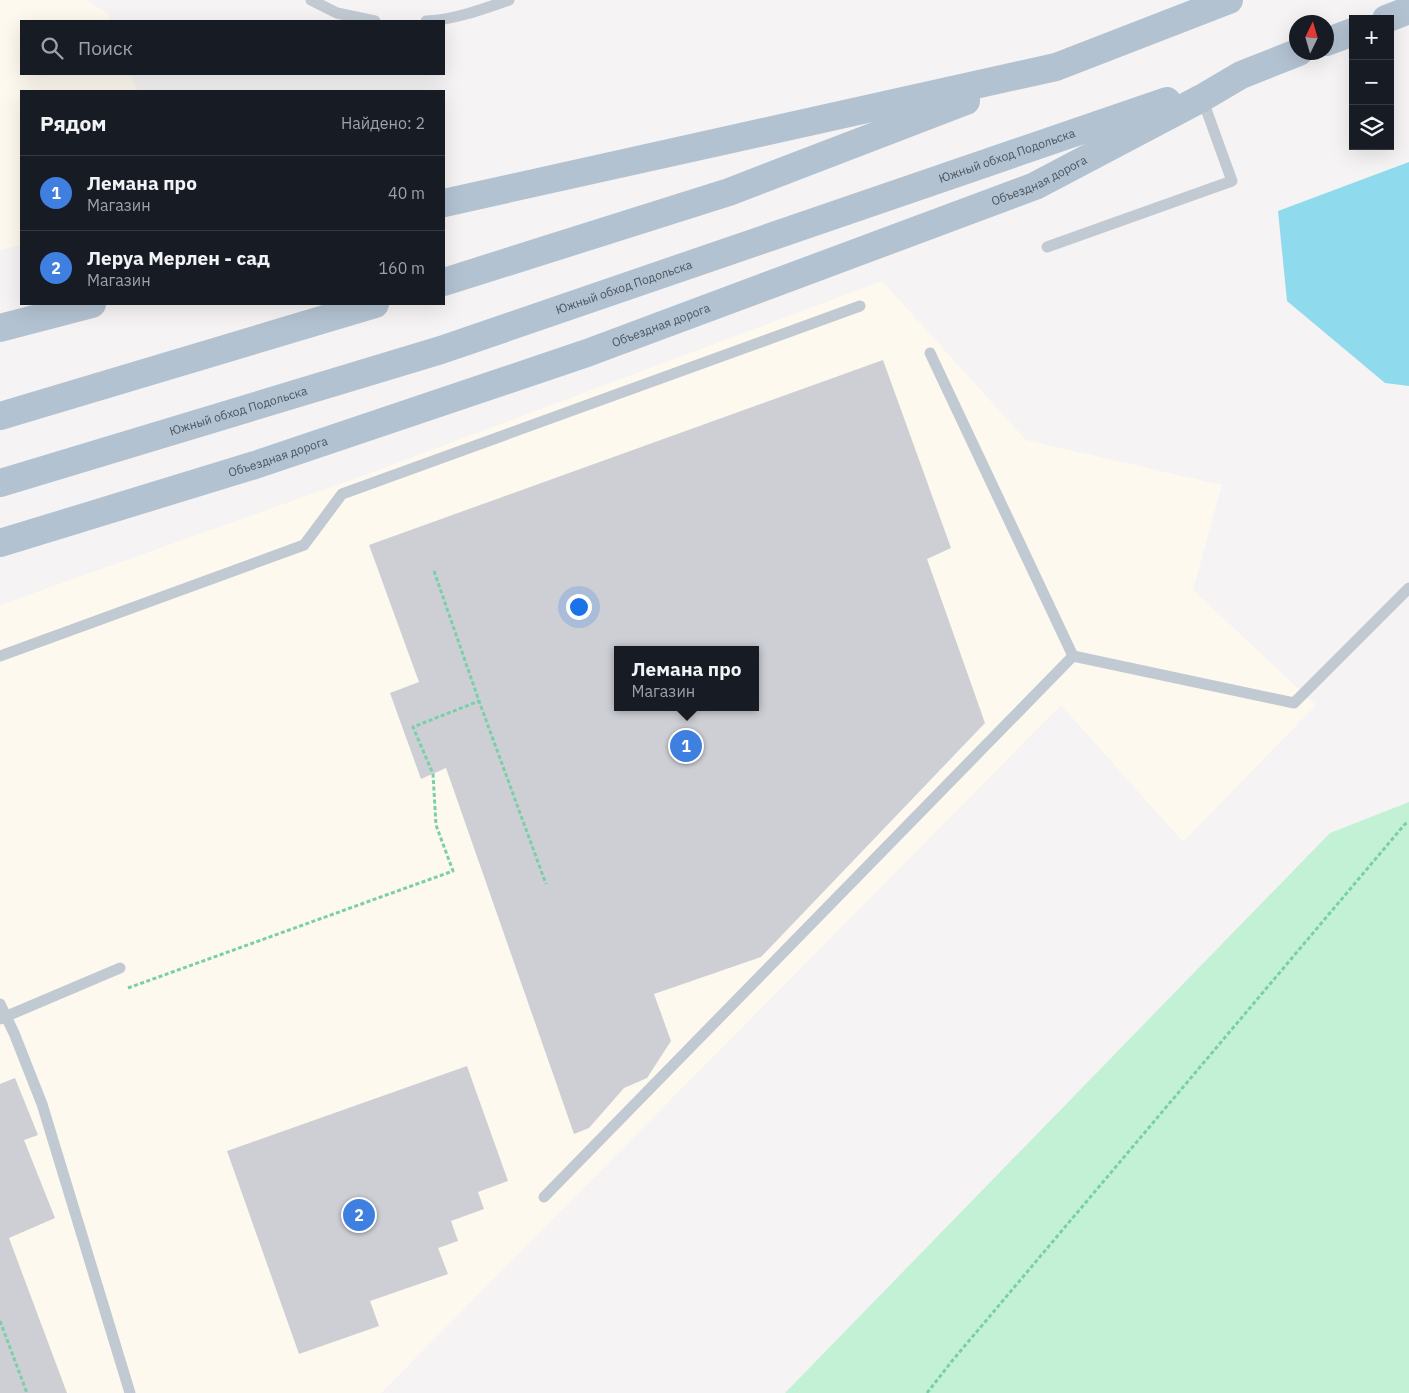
<!DOCTYPE html>
<html lang="ru">
<meta charset="utf-8">
<style>
:root{--surface:#171b24;--page:#20242c;--text:#f1f3f6;--muted:#9ea1a6;--line:#363941;--accent:#1a73e8}
body{margin:0;font-family:"IBM Plex Sans",sans-serif;background:var(--page);color:var(--text)}
.controls{position:absolute;right:15px;top:15px;display:grid;overflow:hidden;border-radius:0px;box-shadow:0 5px 20px #0002}
.controls button{width:45px;height:45px;display:grid;place-items:center;padding:0;border:0;border-bottom:1px solid var(--line);background:var(--surface);color:var(--text);font:25px sans-serif}
.compass{position:absolute;left:1289px;top:15px;width:45px;height:45px;border-radius:50%;background:var(--surface);box-shadow:0 5px 20px #0002;rotate:5deg}
.you{position:absolute;left:578px;top:606px;width:18px;height:18px;margin:-12px;border:4px solid #fff;border-radius:50%;background:#1a73e8;box-shadow:0 0 0 8px #1a73e833}
.badge{display:grid;place-items:center;width:32px;height:32px;border-radius:50%;background:var(--accent);color:#fff;font-size:16px;font-weight:700}
.pin{position:absolute;translate:-50% -50%;border:2px solid #fff;box-shadow:0 1px 5px #0006}
.popup{position:absolute;left:614px;top:646px;width:145px;height:65px;box-sizing:border-box;display:grid;place-content:center;border-radius:0px;background:var(--surface);filter:drop-shadow(0 1px 4px #0005);font-size:16px;white-space:nowrap;color:var(--muted)}
.popup b{font-size:19px;color:var(--text)}
.popup::after{content:'';position:absolute;left:50%;top:100%;margin-left:-10px;border:10px solid transparent;border-top-color:var(--surface)}
.list{margin:0;padding:0;list-style:none}
h2{display:flex;justify-content:space-between;align-items:center;height:65px;margin:0;padding:0 20px;font-size:21px}
h2 small{font-size:16px;font-weight:400;color:var(--muted)}
.list li{display:grid;grid-template-columns:32px 1fr auto;gap:15px;align-items:center;box-sizing:border-box;height:75px;padding:0 20px;border-top:1px solid var(--line)}
.list b{display:block;font-size:19px;white-space:nowrap}
.list p{margin:0;font-size:16px;white-space:nowrap;color:var(--muted)}
.list em{font-size:16px;font-style:normal;color:var(--muted)}
.icon{flex:none;width:28px;height:28px;fill:none;stroke:currentColor;stroke-width:2;stroke-linecap:round;stroke-linejoin:round}
.map{position:relative;flex:none;width:1409px;height:1393px;overflow:hidden}
.search{position:absolute;background:var(--surface);box-shadow:0 5px 20px #0002;left:20px;top:20px;width:425px;height:55px;display:flex;align-items:center;gap:12px;box-sizing:border-box;padding:0 18px;border-radius:0px;color:var(--muted);font-size:19px}
.panel{position:absolute;background:var(--surface);box-shadow:0 5px 20px #0002;left:20px;top:90px;width:425px;height:215px;border-radius:0px}
.map>svg:first-child{display:block}
.commercial{fill:#fdf9ef;fill-rule:evenodd}
.green{fill:#c3f1d5}
.water{fill:#90daee}
.building{fill:#cdcfd5;fill-rule:evenodd}
.lines{fill:none;stroke-linecap:round;stroke-linejoin:round}
.path{stroke:#7ad0a6;stroke-width:3;stroke-dasharray:4 2.5;stroke-linecap:butt}
.service{stroke:#c1cad2;stroke-width:11}
.primary{stroke:#b3c2d1;stroke-width:28}
.labels{text-anchor:middle;stroke-width:5;stroke-linejoin:round;paint-order:stroke}
.street-label{font-size:12px;fill:#4a5661;stroke:#fff}
</style>
<div class="map">
<svg width="1409" height="1393" viewBox="0 0 1409 1393">
<rect width="100%" height="100%" fill="#f5f3f3"/>
<!-- commercial -->
<g class="commercial">
<path d="M 0,0 L 87,0 L 108,14 L 110,21 L 21,21 L 21,74 L 131,74 L 137,91 L 21,91 L 21,245 L 0,250 Z"/>
<path d="M 882,281 L 1026,440 L 1222,485 L 1193,590 L 1316,705 L 1183,842 L 1061,705 L 381,1393 L 0,1393 L 0,605 L 362,476 ZM 617,650 L 755,650 L 755,707 L 617,707 Z"/>
</g>
<!-- green -->
<path class="green" d="M 1409,802 L 1409,1393 L 785,1393 L 1330,833 Z"/>
<!-- water -->
<path class="water" d="M 1409,162 L 1409,386 L 1385,383 L 1287,301 L 1278,211 Z"/>
<!-- building -->
<g class="building">
<path d="M 883,360 L 951,548 L 927,559 L 985,723 L 761,957 L 654,994 L 671,1041 L 647,1078 L 624,1088 L 589,1128 L 574,1134 L 446,768 L 421,779 L 390,693 L 419,682 L 369,545 ZM 617,650 L 755,650 L 755,707 L 617,707 Z"/>
<path d="M 467,1066 L 508,1181 L 478,1192 L 484,1209 L 451,1221 L 458,1241 L 438,1248 L 448,1274 L 370,1301 L 379,1326 L 299,1354 L 227,1151 Z"/>
<path d="M 15,1078 L 38,1135 L 24,1140 L 55,1218 L 9,1238 L 67,1393 L 0,1393 L 0,1084 Z"/>
</g>
<g class="lines">
<!-- path -->
<g class="path">
<path d="M 434,571 L 479,701 L 546,884"/>
<path d="M 128,988 L 453,871 L 436,825 L 433,774 L 413,727 L 479,701"/>
<path d="M 0,1321 L 27,1393"/>
<path d="M 927,1393 L 952,1361 L 1405,824 L 1409,823"/>
</g>
<!-- service -->
<g class="service">
<path d="M 311,0 L 337,13 L 375,21"/>
<path d="M 426,21 C 454,20 483,9 509,0"/>
<path d="M 1047,247 L 1232,181 L 1202,98"/>
<path d="M 0,656 L 304,545 L 342,494 L 860,306"/>
<path d="M 1073,656 L 1294,703 L 1409,588"/>
<path d="M 0,1004 L 14,1033 L 42,1104 L 130,1393"/>
<path d="M 0,1019 L 120,968"/>
<path d="M 544,1197 L 1073,656 L 930,353"/>
</g>
<!-- primary -->
<g class="primary">
<path d="M 1386,19 L 1409,10"/>
<path d="M 1326,42 L 1353,32"/>
<path d="M 444,203 L 1056,67 L 1229,0"/>
<path d="M 444,282 L 729,192 L 966,101"/>
<path d="M 0,328 L 92,304"/>
<path d="M 0,416 L 375,304"/>
<path id="s1" d="M 0,483 L 441,350 L 1167,101"/>
<path id="s2" d="M 0,543 L 255,465 L 587,353 L 1035,186 L 1202,98 L 1241,75 L 1299,52"/>
</g>
</g>
<g class="labels">
<!-- street labels -->
<g class="street-label">
<text dy="4" stroke="none"><textPath href="#s1" startOffset="1059">Южный обход Подольска</textPath></text>
<text dy="4" stroke="none"><textPath href="#s2" startOffset="1101">Объездная дорога</textPath></text>
<text dy="4" stroke="none"><textPath href="#s1" startOffset="654">Южный обход Подольска</textPath></text>
<text dy="4" stroke="none"><textPath href="#s2" startOffset="696">Объездная дорога</textPath></text>
<text dy="4" stroke="none"><textPath href="#s1" startOffset="249">Южный обход Подольска</textPath></text>
<text dy="4" stroke="none"><textPath href="#s2" startOffset="291">Объездная дорога</textPath></text>
</g>
</g>
</svg>
<div class="controls">
<button>+</button>
<button>−</button>
<button><svg class="icon" aria-label="layers" viewBox="0 0 24 24"><path d="M12 4l9 5-9 5-9-5zM3 14l9 5 9-5"/></svg></button>
</div>
<svg class="compass" viewBox="-18 -18 36 36"><path d="M0-13l5 13h-10z" fill="#e53935"/><path d="M0 13l5-13h-10z" fill="#9ea1a6"/></svg>
<div class="you"></div>
<div class="pin badge" style="left:686px;top:746px;background:#3f7fe0">1</div>
<div class="popup"><b>Лемана про</b>Магазин</div>
<div class="pin badge" style="left:359px;top:1215px;background:#3f7fe0">2</div>
<div class="search"><svg class="icon" aria-label="search" viewBox="0 0 24 24"><circle cx="10" cy="10" r="6"/><path d="M15 15l6 6"/></svg>Поиск</div>
<section class="panel">
<h2>Рядом<small>Найдено: 2</small></h2>
<ul class="list">
<li><span class="badge" style="background:#3f7fe0">1</span><div><b>Лемана про</b><p>Магазин</p></div><em>40 m</em></li>
<li><span class="badge" style="background:#3f7fe0">2</span><div><b>Леруа Мерлен - сад</b><p>Магазин</p></div><em>160 m</em></li>
</ul>
</section>
</div>
